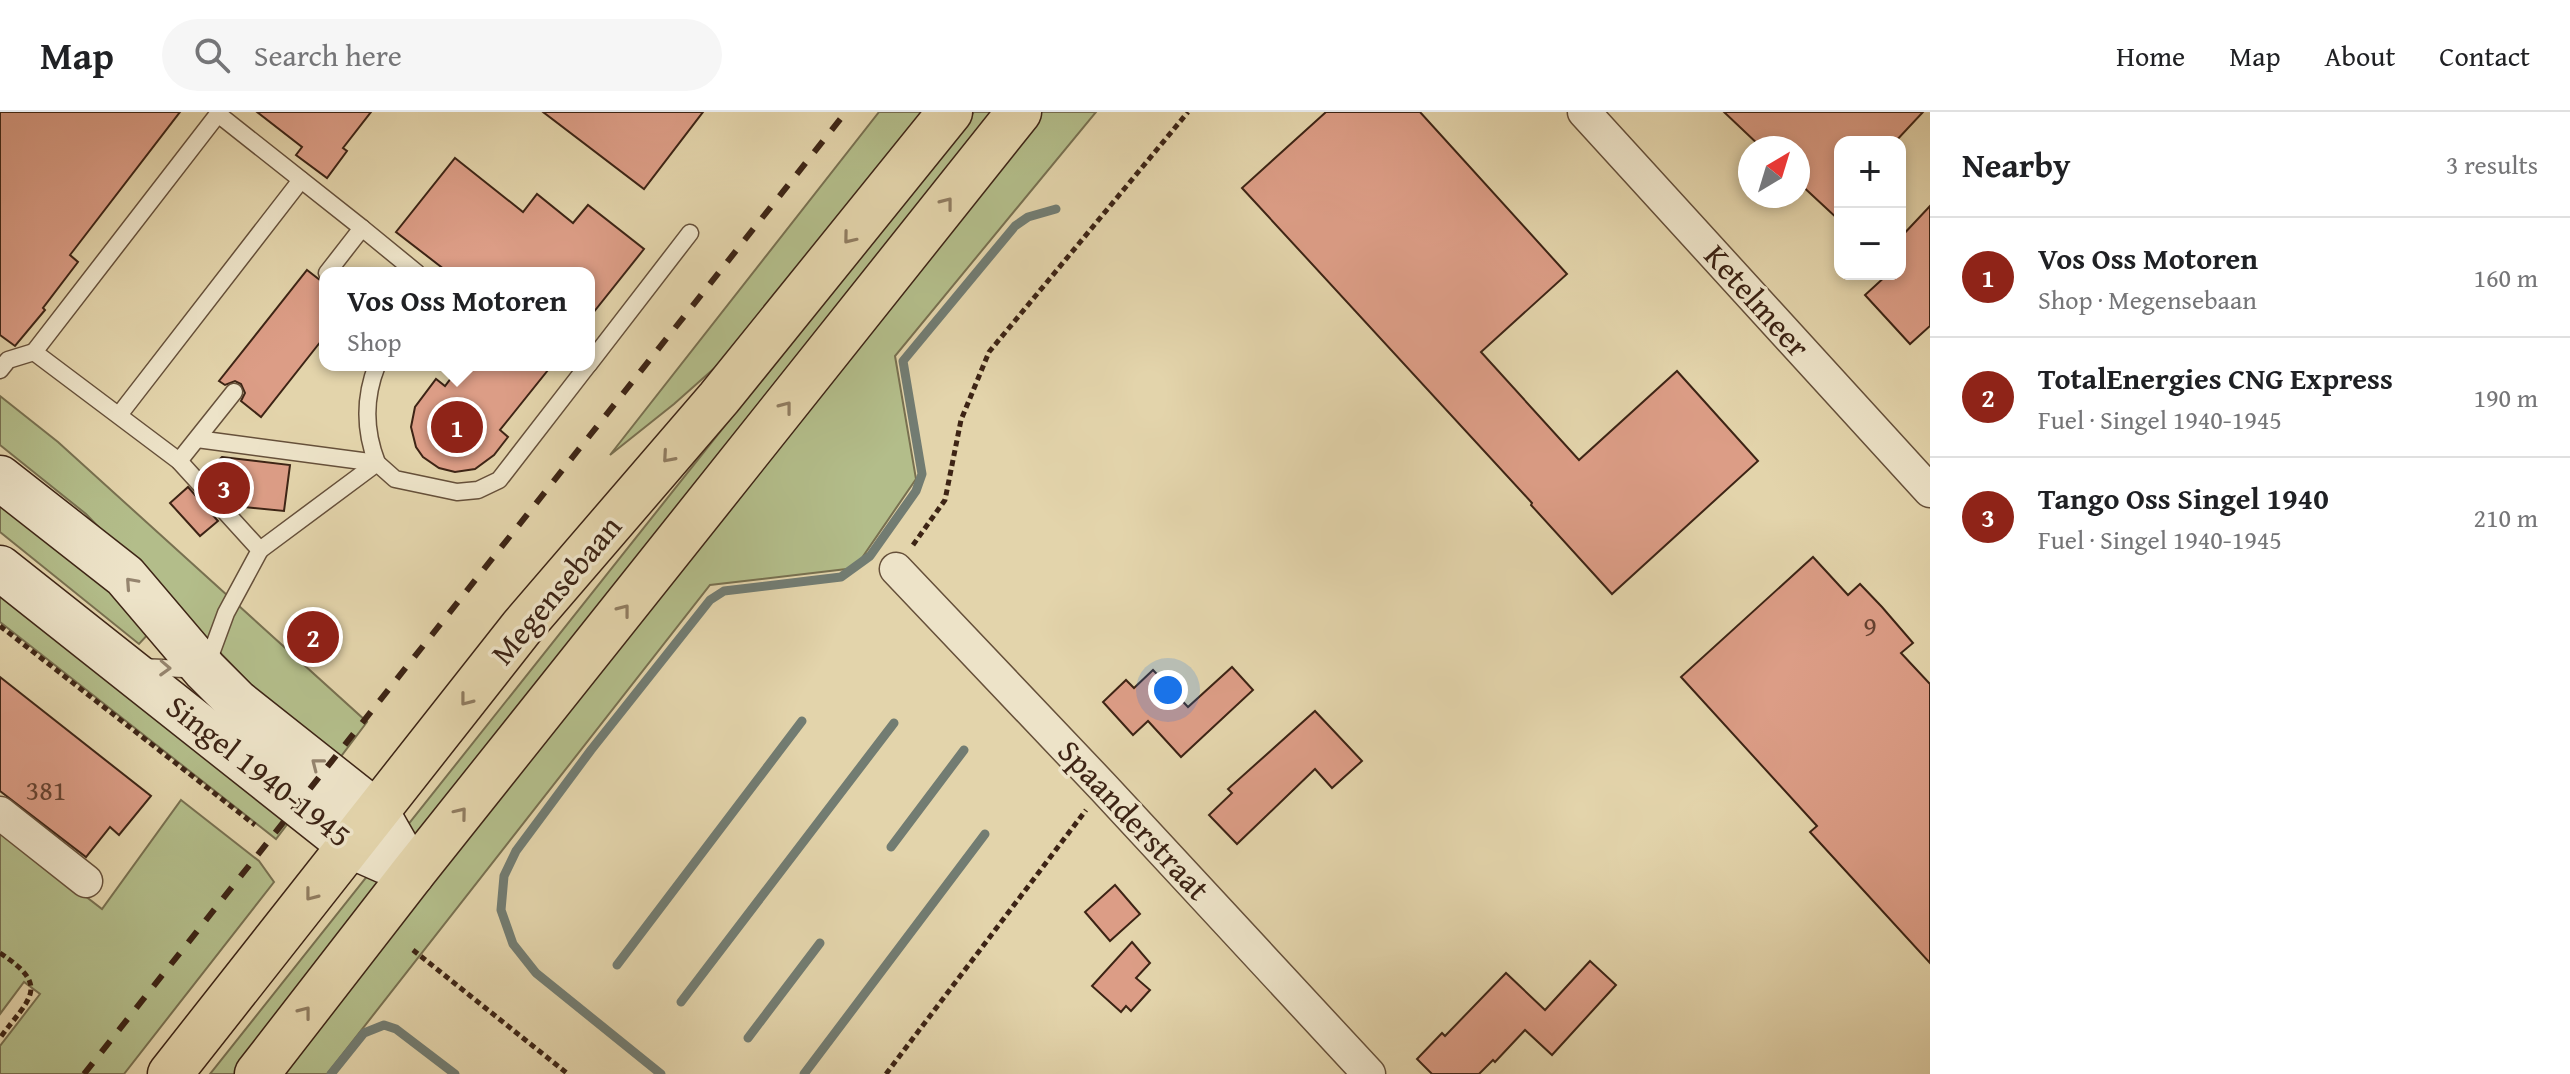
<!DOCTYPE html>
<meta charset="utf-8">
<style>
:root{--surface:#fff;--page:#f6f6f6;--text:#202124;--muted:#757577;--line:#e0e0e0;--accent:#8f2418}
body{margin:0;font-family:"Gentium Book Plus",serif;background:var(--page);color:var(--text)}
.controls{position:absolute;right:24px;top:24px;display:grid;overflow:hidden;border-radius:16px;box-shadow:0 4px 12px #0003}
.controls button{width:72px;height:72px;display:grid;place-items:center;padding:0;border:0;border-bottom:2px solid var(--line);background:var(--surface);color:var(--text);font:40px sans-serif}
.compass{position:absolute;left:1738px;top:24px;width:72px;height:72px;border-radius:50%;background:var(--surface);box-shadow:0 4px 12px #0003;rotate:38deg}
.you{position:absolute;left:1168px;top:578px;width:28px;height:28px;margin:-20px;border:6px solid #fff;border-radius:50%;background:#1a73e8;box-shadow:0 0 0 12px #1a73e833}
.badge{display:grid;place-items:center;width:52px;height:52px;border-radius:50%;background:var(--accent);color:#fff;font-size:26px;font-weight:700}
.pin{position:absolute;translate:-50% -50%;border:4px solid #fff;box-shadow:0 2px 8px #0006}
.popup{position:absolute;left:319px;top:155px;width:276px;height:104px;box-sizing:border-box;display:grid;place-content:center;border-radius:16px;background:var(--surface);filter:drop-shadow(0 2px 6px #0005);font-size:26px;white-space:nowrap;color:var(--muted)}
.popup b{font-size:30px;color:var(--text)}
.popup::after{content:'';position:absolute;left:50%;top:100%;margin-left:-16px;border:16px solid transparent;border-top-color:var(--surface)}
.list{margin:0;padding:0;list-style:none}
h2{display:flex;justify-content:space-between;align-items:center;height:104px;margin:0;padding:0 32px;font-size:34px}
h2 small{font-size:26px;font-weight:400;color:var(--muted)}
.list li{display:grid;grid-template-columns:52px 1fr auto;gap:24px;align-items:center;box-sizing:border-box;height:120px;padding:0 32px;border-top:2px solid var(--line)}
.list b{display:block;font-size:30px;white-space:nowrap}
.list p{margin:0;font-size:26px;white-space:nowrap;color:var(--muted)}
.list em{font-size:26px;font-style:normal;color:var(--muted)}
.icon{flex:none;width:44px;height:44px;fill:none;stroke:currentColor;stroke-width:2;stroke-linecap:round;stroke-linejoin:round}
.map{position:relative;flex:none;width:1930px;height:962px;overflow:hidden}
header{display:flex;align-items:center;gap:48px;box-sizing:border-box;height:112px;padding:0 40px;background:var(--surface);border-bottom:2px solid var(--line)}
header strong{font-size:38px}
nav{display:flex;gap:44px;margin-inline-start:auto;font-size:28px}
.search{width:560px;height:72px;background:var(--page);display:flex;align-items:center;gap:20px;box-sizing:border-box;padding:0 28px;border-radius:44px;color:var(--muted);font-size:30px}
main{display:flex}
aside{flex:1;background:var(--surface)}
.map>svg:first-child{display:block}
.green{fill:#b3bd8a;stroke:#787050;stroke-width:2}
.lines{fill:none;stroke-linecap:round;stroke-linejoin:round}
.stream{stroke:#727c72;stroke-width:9}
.building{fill:#dc9d86;stroke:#3d2415;stroke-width:2}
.service-casing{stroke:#66503a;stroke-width:19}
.minor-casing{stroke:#66503a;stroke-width:35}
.secondary-casing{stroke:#3d2415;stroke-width:47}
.primary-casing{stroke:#3d2415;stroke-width:47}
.path{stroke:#3d2415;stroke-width:5;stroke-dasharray:6 4;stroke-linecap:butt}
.service{stroke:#ede3c8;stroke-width:16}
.minor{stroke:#ede3c8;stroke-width:32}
.secondary{stroke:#ede3c8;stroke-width:44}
.primary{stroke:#e3d4ab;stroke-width:44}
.rail{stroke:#3d2415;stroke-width:6;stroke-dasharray:14 14;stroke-linecap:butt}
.oneway{stroke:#907c60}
.oneway2{stroke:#95846e}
.labels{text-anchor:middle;stroke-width:7;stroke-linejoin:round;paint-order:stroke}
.number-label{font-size:28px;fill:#654231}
.street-label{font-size:32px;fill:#3d2415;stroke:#ede3c8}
</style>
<header>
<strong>Map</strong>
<div class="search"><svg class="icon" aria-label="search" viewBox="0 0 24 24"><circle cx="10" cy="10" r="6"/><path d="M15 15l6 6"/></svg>Search here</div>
<nav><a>Home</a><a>Map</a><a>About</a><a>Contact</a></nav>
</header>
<main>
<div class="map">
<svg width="1930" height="962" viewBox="0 0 1930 962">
<rect width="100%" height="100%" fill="#e3d4ab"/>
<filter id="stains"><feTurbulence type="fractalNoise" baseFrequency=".0025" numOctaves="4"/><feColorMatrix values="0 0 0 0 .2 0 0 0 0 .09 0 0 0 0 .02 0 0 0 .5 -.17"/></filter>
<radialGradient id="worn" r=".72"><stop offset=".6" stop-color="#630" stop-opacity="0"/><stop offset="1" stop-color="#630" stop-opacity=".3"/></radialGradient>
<!-- green -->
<g class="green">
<path d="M 879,0 L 925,0 L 736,237 L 674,292 L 610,343 Z"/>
<path d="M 974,0 L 1096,0 L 895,244 L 916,367 L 855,456 L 710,473 L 327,962 L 210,962 Z"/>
<path d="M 0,284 L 58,330 L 367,610 L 339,647 L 266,588 L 86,402 L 0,333 Z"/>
<path d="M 0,368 L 151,519 L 139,532 L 0,420 Z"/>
<path d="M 0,467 L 295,702 L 276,727 L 0,510 Z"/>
<path d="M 181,688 L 259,749 L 274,770 L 124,962 L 0,962 L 0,934 L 40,882 L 24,870 L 0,902 L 0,718 L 102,797 Z"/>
</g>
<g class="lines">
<!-- stream -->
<g class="stream">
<path d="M 891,735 L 964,638"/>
<path d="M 617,853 L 802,609"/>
<path d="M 681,890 L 894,611"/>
<path d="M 748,926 L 820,831"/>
<path d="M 331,962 L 364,921 L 384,913 L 396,917 L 455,962"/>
<path d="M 661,962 L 536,861 L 513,832 L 501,798 L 504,764 L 516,739 L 591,638 L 710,488 L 724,479 L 841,465 L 870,444 L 916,379 L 922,362 L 903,249 L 1015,114 L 1028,105 L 1056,97"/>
<path d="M 804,962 L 985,722"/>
</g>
</g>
<!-- building -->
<g class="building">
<path d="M 0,0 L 180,0 L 70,143 L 78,150 L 43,196 L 45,198 L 15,234 L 0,223 Z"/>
<path d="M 257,0 L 371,0 L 343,36 L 347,39 L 327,66 L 296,43 L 302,35 Z"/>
<path d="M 543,0 L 703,0 L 644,77 Z"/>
<path d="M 1326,0 L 1420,0 L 1567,162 L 1481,240 L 1579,348 L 1677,259 L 1758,349 L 1612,482 L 1531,393 L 1532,391 L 1242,76 Z"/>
<path d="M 1724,0 L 1923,0 L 1895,30 L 1840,30 L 1840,109 L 1798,70 L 1798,36 L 1762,36 Z"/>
<path d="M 455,46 L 523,100 L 537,82 L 573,111 L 588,93 L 644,137 L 589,206 L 589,161 L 449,161 L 396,120 Z"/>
<path d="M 1930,94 L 1930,214 L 1910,232 L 1865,183 L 1888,162 L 1900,162 L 1900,126 Z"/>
<path d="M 307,158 L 325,172 L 325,224 L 261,305 L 241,289 L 245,281 L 241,272 L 235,269 L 225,273 L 219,269 Z"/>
<path d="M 461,253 L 552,253 L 500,318 L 508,325 L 494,343 L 475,357 L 455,360 L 439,356 L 423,345 L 416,335 L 411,315 L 415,295 L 436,267 L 445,274 Z"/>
<path d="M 222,345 L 290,353 L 284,399 L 235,394 L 204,361 Z"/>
<path d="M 188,375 L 218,409 L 200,424 L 170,391 Z"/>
<path d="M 1813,445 L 1848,483 L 1860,472 L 1882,495 L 1913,531 L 1901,541 L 1930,572 L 1930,851 L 1810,720 L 1817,714 L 1681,565 Z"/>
<path d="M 1232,555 L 1253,578 L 1181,645 L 1148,609 L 1133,623 L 1103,590 L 1126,568 L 1134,576 L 1153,558 L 1188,595 Z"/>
<path d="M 0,565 L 151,684 L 119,723 L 110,715 L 86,745 L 0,679 Z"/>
<path d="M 1315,599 L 1362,649 L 1332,676 L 1315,657 L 1237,732 L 1209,703 L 1232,681 L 1228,677 Z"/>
<path d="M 1115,773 L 1140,802 L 1110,829 L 1085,800 Z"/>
<path d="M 1132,830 L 1150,851 L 1136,866 L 1150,878 L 1131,899 L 1126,894 L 1121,900 L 1092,874 Z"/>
<path d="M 1590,849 L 1616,873 L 1552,943 L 1525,918 L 1495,950 L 1493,948 L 1479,962 L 1432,962 L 1417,947 L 1442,921 L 1445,924 L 1506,861 L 1545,898 Z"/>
</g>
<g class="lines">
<defs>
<g id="service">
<path d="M 362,116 L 417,161"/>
<path d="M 34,240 L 218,2 L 362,116 L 327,161"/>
<path d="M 589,252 L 690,121"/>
<path d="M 0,258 L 8,248 L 34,240 L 179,349 L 260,438 L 226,501 L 205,558 L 141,555"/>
<path d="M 119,303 L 301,68"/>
<path d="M 197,327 L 377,351 L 395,367 L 457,380 L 478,378 L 499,368 L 588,253"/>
<path d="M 179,349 L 234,280"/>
<path d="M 260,438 L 377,351 C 364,317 364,286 377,253"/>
</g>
<g id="minor">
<path d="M 1584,0 L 1930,379"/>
<path d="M 896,457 L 1103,675 L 1369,962"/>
<path d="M 0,701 L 86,769"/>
</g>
<g id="secondary">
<path d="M 0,366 L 125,464 L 205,558 L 237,590 L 377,701 L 412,762"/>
<path d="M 0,456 L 351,734 L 385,749"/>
</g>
<g id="primary">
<path d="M 170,962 L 522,515 L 719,286 L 950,0"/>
<path d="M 257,962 L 412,762 L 1019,0"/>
</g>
</defs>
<!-- service casing -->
<use href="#service" class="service-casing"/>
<!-- minor casing -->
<use href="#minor" class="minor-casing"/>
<!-- secondary casing -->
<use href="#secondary" class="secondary-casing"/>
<!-- primary casing -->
<use href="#primary" class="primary-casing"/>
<!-- path -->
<g class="path">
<path d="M 913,433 L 945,388 L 961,308 L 989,240 L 1188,0"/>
<path d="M 0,514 L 255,713"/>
<path d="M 413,838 L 568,962"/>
<path d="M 0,841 C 52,875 29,886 0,926"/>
<path d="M 886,962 L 1086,698"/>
</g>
<!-- service -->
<use href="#service" class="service"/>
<!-- minor -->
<use href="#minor" class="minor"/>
<!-- secondary -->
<use href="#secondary" class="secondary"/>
<!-- primary -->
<use href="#primary" class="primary"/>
<!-- rail -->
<path class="rail" d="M 84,962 L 846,0"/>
</g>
<!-- one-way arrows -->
<defs><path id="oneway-chevron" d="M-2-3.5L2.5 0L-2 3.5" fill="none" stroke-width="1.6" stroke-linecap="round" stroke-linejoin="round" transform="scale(2)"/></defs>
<g class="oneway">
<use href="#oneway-chevron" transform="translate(947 91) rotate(-52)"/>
<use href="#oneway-chevron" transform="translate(849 126) rotate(129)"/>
<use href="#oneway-chevron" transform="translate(786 295) rotate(-52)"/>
<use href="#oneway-chevron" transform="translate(668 345) rotate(131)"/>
<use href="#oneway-chevron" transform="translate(624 498) rotate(-52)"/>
<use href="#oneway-chevron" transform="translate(466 588) rotate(128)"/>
<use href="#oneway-chevron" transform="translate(461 701) rotate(-51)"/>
<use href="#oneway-chevron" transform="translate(311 783) rotate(128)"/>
<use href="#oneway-chevron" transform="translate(305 900) rotate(-52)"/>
</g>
<g class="oneway2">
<use href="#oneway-chevron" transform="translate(131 471) rotate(-132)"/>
<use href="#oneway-chevron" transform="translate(165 556) rotate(2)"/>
<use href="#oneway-chevron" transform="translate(317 652) rotate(-142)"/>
</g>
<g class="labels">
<!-- number labels -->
<g class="number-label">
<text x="1870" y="524">9</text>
<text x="46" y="688">381</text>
</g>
<!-- street labels -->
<g class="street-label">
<text transform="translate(1757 189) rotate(48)" y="11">Ketelmeer</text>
<text transform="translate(556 478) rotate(-50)" y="11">Megensebaan</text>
<text transform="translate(259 659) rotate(38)" y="11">Singel 1940-1945</text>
<text transform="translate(1134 708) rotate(47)" y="11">Spaanderstraat</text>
</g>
</g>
<rect width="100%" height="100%" filter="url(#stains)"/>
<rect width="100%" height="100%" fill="url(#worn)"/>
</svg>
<div class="controls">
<button>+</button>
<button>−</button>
</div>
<svg class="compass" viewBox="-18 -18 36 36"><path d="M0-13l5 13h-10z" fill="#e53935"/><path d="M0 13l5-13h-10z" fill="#757577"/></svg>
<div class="you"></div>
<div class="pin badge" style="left:457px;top:315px">1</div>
<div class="popup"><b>Vos Oss Motoren</b>Shop</div>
<div class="pin badge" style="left:313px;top:525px">2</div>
<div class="pin badge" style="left:224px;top:376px">3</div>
</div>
<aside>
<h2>Nearby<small>3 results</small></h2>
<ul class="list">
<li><span class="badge">1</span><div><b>Vos Oss Motoren</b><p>Shop · Megensebaan</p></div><em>160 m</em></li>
<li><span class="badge">2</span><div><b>TotalEnergies CNG Express</b><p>Fuel · Singel 1940-1945</p></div><em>190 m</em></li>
<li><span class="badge">3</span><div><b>Tango Oss Singel 1940</b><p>Fuel · Singel 1940-1945</p></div><em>210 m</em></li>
</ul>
</aside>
</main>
